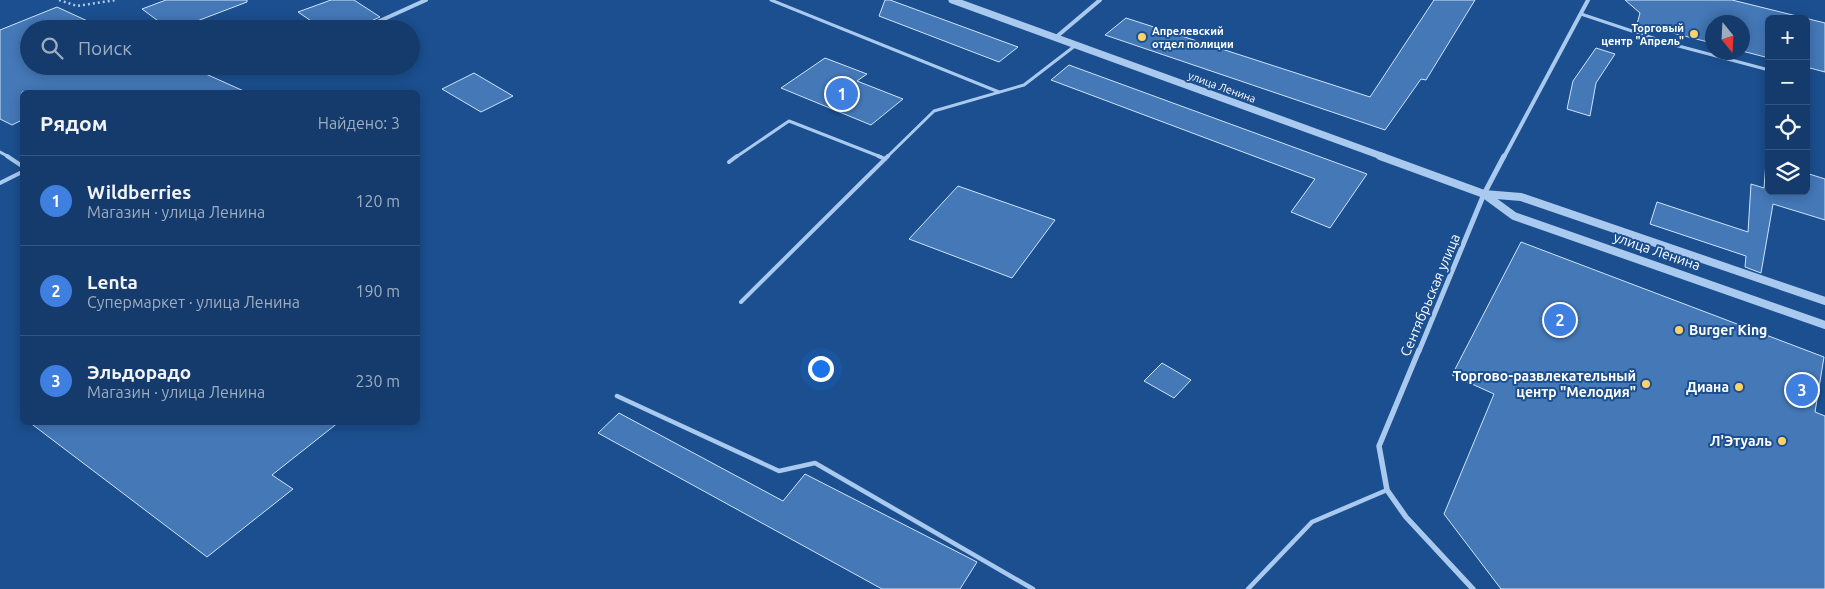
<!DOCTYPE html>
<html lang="ru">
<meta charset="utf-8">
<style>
:root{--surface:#143b6b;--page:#214673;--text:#f1f3f6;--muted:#9dadc1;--line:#33557e;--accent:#bca0f2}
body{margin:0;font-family:Ubuntu,sans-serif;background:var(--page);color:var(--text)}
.controls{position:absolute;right:15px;top:15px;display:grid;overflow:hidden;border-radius:8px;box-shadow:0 2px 12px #0003}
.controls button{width:45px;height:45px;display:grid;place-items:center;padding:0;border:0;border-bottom:1px solid var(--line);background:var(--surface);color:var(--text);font:25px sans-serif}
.compass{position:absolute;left:1705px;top:15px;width:45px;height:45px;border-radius:50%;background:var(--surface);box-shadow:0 2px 12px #0003;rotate:162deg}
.you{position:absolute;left:820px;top:368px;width:18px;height:18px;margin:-12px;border:4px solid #fff;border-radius:50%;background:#1a73e8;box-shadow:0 0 0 8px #1a73e833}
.badge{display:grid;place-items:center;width:32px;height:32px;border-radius:50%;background:var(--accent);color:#fff;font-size:16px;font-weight:700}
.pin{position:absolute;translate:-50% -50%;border:2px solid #fff;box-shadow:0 1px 5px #0006}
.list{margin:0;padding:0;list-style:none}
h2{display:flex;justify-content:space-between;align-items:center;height:65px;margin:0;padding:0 20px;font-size:21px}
h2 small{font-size:16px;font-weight:400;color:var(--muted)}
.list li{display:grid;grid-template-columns:32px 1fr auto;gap:15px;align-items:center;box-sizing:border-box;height:90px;padding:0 20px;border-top:1px solid var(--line)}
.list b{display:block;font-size:19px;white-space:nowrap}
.list p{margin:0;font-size:16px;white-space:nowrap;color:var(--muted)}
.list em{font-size:16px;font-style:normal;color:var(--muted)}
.icon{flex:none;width:28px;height:28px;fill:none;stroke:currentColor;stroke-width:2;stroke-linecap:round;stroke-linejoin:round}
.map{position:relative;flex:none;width:1825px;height:589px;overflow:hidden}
.search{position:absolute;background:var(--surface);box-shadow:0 2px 12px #0003;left:20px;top:20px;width:400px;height:55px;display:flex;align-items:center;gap:12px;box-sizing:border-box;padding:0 18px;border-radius:28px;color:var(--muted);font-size:19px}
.panel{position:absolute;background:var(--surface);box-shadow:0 2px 12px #0003;left:20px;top:90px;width:400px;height:335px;border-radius:8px}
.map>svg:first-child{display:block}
.building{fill:#4478b7;stroke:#cfe3fa}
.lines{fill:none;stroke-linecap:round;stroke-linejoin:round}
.path{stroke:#a9c9ee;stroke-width:2.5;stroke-dasharray:2 3;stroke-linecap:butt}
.service-far2{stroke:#a9c9ee;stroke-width:3}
.service-far1{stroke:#a9c9ee;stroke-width:4}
.service{stroke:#a9c9ee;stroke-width:4.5}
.minor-far2{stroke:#a9c9ee;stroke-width:4}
.minor-far1{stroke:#a9c9ee;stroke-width:5}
.minor{stroke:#a9c9ee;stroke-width:5.5}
.tertiary-far1{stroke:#a9c9ee;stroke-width:7}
.tertiary{stroke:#a9c9ee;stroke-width:8}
.poi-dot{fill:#ffd166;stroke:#1b4f8f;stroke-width:2}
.labels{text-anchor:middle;stroke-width:4;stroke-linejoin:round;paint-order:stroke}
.far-poi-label{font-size:11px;font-weight:bold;fill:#fff;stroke:#1b4f8f;text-anchor:end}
.far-street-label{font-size:11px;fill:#fff;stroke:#1b4f8f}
.street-label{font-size:14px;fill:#fff;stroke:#1b4f8f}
.poi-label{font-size:14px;font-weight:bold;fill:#fff;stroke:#1b4f8f;text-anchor:end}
</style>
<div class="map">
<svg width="1825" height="589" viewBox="0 0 1825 589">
<rect width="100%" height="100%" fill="#1b4f8f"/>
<!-- building -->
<g class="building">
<path d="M 166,0 L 247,0 L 247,2 L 176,29 L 169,29 L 142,9 Z"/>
<path d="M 331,0 L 354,0 L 380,17 L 360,26 L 358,29 L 323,29 L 298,12 Z"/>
<path d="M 885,0 L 890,0 L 1018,47 L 999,62 L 879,16 Z"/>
<path d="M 1434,0 L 1475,0 L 1426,80 L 1421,79 L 1385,130 L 1105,35 L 1126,18 L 1370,97 Z"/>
<path d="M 1625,0 L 1732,0 L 1825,23 L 1825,72 L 1806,67 L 1806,19 L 1769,19 L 1769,58 L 1742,51 L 1742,22 L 1712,22 L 1712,43 L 1637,24 L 1640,13 Z"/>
<path d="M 57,7 L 105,29 L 29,29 L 29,66 L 188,66 L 246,92 L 22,92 L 22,120 L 12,125 L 0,119 L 0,30 Z"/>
<path d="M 1596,48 L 1615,54 L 1596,83 L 1590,116 L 1567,109 L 1573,81 Z"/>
<path d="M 825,58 L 867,74 L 857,81 L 903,99 L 871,125 L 781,88 Z"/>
<path d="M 1069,65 L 1367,174 L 1330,228 L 1291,212 L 1315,179 L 1051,80 Z"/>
<path d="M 474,73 L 513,96 L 481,112 L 442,89 Z"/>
<path d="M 1766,162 L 1769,163 L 1769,191 L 1806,191 L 1806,173 L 1825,179 L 1825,220 L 1773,204 L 1761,273 L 1745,267 L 1746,256 L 1650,224 L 1657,202 L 1748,232 L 1751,184 L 1764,188 Z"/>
<path d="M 958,186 L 1055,220 L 1012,278 L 909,239 Z"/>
<path d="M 1521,242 L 1824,357 L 1815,412 L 1825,416 L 1825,589 L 1501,589 L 1444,514 L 1494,394 L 1452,375 Z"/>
<path d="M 1162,363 L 1191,380 L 1174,398 L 1144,381 Z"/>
<path d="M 619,413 L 783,501 L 805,474 L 977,562 L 960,589 L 882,589 L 598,433 Z"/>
<path d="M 29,422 L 339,422 L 272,475 L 293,489 L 207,557 Z"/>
</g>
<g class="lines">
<!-- path -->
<path class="path" d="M 59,0 L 77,6 L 116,0"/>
<!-- service-far2 -->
<g class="service-far2">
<path d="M 771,0 L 999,92"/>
<path d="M 1581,14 L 1671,44 L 1769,70"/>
<path d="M 1806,81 L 1808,81"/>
<path d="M 0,152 L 9,157"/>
<path d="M 736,157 L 789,121 L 881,157"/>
<path d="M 887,157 L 934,111 L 1024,85 L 1076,45"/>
</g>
<!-- service-far1 -->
<g class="service-far1">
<path d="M 7,156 L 22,166"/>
<path d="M 878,156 L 885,159"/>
<path d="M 729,162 L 737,156"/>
<path d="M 0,183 L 22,172"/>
<path d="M 741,302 L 888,156"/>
</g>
<!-- service -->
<g class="service">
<path d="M 617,396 L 779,471 L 815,463 L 1033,589"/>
<path d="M 1248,589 L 1312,522 L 1387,490"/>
</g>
<!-- minor-far2 -->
<g class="minor-far2">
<path d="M 362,29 L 426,0"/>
<path d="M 1055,38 L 1100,0"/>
<path d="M 1504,157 L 1588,0"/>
</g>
<!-- minor-far1 -->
<path class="minor-far1" d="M 1419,351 L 1484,194 L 1504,156"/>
<!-- minor -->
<path class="minor" d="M 1419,350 L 1379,446 L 1387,490 L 1406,517 L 1473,589"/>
<!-- tertiary-far1 -->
<path class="tertiary-far1" d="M 952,0 L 1384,157"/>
<!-- tertiary -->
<g class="tertiary">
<path d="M 1380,156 L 1484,194 L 1514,216 L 1825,325"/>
<path d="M 1484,194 L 1521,197 L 1825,301"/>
</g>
</g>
<!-- markers -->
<g class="poi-dot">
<circle cx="1694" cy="34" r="5"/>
<circle cx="1142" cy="37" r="5"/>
<circle cx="1679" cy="330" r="5"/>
<circle cx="1646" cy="384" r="5"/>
<circle cx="1739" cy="387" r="5"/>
<circle cx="1782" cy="441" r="5"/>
</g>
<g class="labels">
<!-- far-poi labels -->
<g class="far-poi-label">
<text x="1684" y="32">Торговый<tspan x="1684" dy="13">центр "Апрель"</tspan></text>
<text x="1152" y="35" text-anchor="start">Апрелевский<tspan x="1152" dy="13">отдел полиции</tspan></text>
</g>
<!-- far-street labels -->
<g class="far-street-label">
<text transform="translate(1222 87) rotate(20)" y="4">улица Ленина</text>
</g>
<!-- street labels -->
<g class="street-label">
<text transform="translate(1657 251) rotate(19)" y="5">улица Ленина</text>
<text transform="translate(1430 295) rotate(-67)" y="5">Сентябрьская улица</text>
</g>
<!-- poi labels -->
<g class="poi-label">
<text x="1689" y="335" text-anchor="start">Burger King</text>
<text x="1636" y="381">Торгово-развлекательный<tspan x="1636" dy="16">центр "Мелодия"</tspan></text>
<text x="1729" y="392">Диана</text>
<text x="1772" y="446">Л'Этуаль</text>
</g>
</g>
</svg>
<div class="controls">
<button>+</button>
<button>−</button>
<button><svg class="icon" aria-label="locate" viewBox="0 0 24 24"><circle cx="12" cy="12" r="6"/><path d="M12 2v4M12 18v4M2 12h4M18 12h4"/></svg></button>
<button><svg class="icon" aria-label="layers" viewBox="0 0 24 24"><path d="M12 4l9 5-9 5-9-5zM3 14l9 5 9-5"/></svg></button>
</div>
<svg class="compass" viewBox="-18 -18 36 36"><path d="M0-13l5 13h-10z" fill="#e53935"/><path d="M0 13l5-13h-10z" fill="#9dadc1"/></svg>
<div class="you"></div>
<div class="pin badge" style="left:842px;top:94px;background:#3f7fe0">1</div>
<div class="pin badge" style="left:1560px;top:320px;background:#3f7fe0">2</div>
<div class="pin badge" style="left:1802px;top:390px;background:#3f7fe0">3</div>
<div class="search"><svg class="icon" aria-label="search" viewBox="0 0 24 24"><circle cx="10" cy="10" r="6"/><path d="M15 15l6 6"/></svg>Поиск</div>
<section class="panel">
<h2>Рядом<small>Найдено: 3</small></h2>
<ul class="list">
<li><span class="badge" style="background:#3f7fe0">1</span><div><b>Wildberries</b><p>Магазин · улица Ленина</p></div><em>120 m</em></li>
<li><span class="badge" style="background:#3f7fe0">2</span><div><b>Lenta</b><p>Супермаркет · улица Ленина</p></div><em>190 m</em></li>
<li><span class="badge" style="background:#3f7fe0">3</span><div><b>Эльдорадо</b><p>Магазин · улица Ленина</p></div><em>230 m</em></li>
</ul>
</section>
</div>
